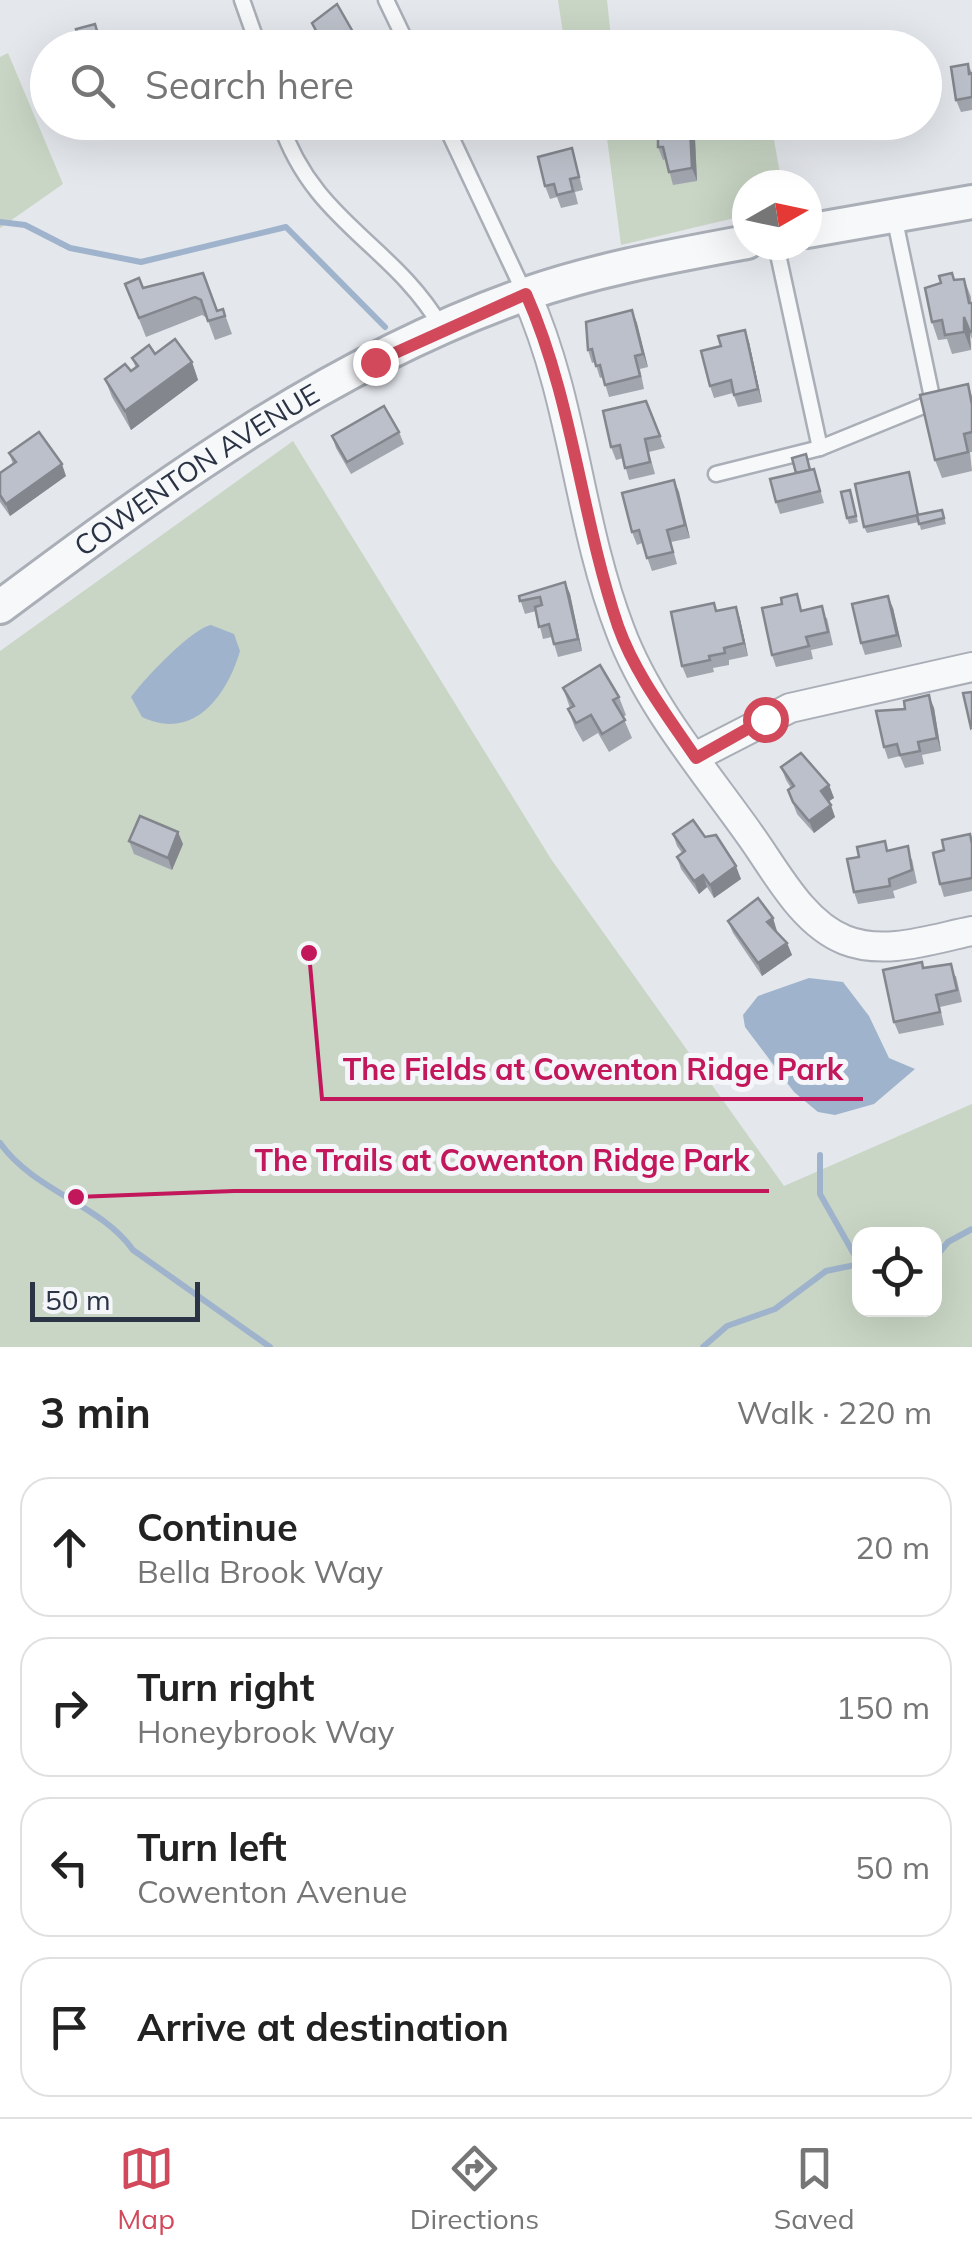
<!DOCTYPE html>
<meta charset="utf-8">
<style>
:root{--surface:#fff;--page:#f6f6f6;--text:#222;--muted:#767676;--line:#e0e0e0;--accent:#d1495b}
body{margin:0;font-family:Mulish,sans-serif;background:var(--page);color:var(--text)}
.controls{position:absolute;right:30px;bottom:30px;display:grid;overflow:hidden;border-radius:20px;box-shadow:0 10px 40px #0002}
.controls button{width:90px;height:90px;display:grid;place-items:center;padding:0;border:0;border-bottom:2px solid var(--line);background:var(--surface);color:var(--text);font:50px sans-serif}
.compass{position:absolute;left:732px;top:170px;width:90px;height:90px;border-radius:50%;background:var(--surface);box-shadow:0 10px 40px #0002;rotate:81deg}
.scale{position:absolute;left:30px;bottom:25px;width:170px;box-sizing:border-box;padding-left:10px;border:5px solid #2b3445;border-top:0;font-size:28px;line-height:35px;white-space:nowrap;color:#2b3445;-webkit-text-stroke:8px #f4f6f9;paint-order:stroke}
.stop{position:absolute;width:30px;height:30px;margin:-22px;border:8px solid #d1495b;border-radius:50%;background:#fff}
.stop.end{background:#d1495b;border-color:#fff;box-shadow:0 2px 10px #0008}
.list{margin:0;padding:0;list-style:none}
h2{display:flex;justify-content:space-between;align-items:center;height:130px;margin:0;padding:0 40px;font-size:42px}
h2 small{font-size:32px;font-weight:400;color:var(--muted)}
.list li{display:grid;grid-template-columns:65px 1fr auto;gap:30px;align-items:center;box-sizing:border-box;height:140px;margin:0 20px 20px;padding:0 20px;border:2px solid var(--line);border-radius:30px}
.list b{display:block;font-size:38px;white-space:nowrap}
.list p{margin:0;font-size:32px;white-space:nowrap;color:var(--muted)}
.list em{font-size:32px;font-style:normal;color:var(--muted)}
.icon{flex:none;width:55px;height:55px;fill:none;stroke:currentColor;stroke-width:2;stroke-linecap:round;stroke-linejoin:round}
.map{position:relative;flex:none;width:972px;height:1347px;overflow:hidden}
.search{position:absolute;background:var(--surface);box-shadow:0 10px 40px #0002;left:30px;right:30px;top:30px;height:110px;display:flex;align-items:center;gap:25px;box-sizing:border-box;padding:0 35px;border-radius:55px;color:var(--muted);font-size:38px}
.sheet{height:770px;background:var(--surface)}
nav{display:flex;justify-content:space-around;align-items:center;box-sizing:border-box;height:140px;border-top:2px solid var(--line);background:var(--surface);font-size:28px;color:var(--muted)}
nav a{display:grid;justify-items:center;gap:5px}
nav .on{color:var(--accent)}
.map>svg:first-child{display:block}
.green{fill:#c9d6c5;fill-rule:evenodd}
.water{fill:#9fb4cc}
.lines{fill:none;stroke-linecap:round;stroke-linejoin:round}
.stream{stroke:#9fb4cc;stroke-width:6}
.service-casing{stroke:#a9aeb7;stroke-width:19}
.minor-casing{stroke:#a9aeb7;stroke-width:32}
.tertiary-casing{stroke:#a9aeb7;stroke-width:38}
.service{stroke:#f7f8fa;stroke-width:14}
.minor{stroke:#f7f8fa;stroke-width:28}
.tertiary{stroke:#f7f8fa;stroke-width:32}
.wall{fill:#a1a5ae}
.shaded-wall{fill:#83868d}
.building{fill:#bbc0ca;stroke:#83868d;stroke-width:2.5}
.route{stroke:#d1495b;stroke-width:12}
.labels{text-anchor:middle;stroke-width:10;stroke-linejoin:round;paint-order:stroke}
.street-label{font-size:28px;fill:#2b3445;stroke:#f4f6f9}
.leader{fill:none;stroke:#c2185b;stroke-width:4}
.callout-dot{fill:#c2185b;stroke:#f4f6f9;stroke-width:4}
.callout-label{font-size:30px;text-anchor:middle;font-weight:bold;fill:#c2185b;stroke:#f4f6f9;stroke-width:10;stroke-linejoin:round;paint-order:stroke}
</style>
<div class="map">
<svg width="972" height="1347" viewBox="0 0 972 1347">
<rect width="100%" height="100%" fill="#e4e7ec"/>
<!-- green -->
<g class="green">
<path d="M 558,0 L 607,0 L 612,47 L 565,47 Z"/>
<path d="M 755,33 L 758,47 L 625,47 Z"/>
<path d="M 8,53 L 63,184 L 0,228 L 0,57 Z"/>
<path d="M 605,123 L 771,123 L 782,185 L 747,185 L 747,215 L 621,245 Z"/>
<path d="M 293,441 L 551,859 L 784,1186 L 972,1104 L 972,1347 L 0,1347 L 0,651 ZM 860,1234 L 934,1234 L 934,1310 L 860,1310 Z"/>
</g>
<!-- water -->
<g class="water">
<path d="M 211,625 L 234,634 L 240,651 C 227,695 194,742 142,717 L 131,697 C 143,680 191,629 211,625 Z"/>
<path d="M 809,978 L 843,982 L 869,1016 L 889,1058 L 915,1069 L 874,1104 L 835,1115 L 818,1112 L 794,1092 L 745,1027 L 743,1015 L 758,996 Z"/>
</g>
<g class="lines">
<!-- stream -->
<g class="stream">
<path d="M 0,222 L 25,225 L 70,248 L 141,262 L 286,227 L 385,327"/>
<path d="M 0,1143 C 34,1191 100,1204 133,1250 L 270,1347"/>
<path d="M 820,1155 L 820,1194 L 859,1263"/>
<path d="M 934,1259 L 948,1242 L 972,1229"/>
<path d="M 703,1347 L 727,1326 L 775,1309 L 826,1271 L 860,1264"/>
</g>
<defs>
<g id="service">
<path d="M 242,0 L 259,48"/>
<path d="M 386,0 L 409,48"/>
<path d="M 280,122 C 314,223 392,243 442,328"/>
<path d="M 444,122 L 525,294"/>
<path d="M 776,245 L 820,448"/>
<path d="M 716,474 L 820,448 L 933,402 L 894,216"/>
</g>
<g id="minor">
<path d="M 526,294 C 574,401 578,521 620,630 C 648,705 704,770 750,835 C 776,871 802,923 845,940 C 885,956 932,939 972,931"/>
<path d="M 695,757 L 790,708 L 972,667"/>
</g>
<g id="tertiary">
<path d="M 807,231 L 972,202"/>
<path id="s1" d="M 0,607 C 163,485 332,362 526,294 C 598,269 672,256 747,242"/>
</g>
</defs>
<!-- service casing -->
<use href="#service" class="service-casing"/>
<!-- minor casing -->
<use href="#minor" class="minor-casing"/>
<!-- tertiary casing -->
<use href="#tertiary" class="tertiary-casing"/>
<!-- service -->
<use href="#service" class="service"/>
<!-- minor -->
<use href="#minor" class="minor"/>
<!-- tertiary -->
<use href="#tertiary" class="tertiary"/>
</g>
<!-- wall -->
<g class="wall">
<path d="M 968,64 L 972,73 L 972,110 L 961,112 L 956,100 Z"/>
<path d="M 680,127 L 695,139 L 697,181 L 673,185 L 666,159 L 663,160 L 658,147 Z"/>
<path d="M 572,148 L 583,190 L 575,192 L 578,204 L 561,208 L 557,197 L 550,199 L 545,186 Z"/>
<path d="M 203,273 L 217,311 L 223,309 L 232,334 L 215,340 L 207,318 L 202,315 L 146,337 L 125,284 L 143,288 Z"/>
<path d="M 952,273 L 955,280 L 964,279 L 971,297 L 972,339 L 970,335 L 971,350 L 952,354 L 947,339 L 938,340 L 932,322 L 941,283 Z"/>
<path d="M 632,310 L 648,367 L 640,369 L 644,389 L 609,397 L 603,377 L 600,378 L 595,362 L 592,363 L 588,350 Z"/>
<path d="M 749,342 L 762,402 L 738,407 L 733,393 L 714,398 L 710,386 L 721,346 Z"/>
<path d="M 155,354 L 192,362 L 198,380 L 131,430 L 112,397 L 105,379 L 131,371 L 136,368 L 132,358 Z"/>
<path d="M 968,384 L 972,396 L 972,452 L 970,452 L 972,471 L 942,478 L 935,460 Z"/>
<path d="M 646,401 L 665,448 L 649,452 L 655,474 L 629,480 L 623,458 L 616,460 L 611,447 Z"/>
<path d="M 399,432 L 404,444 L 351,474 L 336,448 L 332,436 Z"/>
<path d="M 9,453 L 66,476 L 10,516 L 0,502 L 0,473 L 13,464 Z"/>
<path d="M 810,469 L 814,469 L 824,503 L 780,514 L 776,502 Z"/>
<path d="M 909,472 L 919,515 L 942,510 L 946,524 L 921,530 L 919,522 L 867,533 L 864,527 Z"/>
<path d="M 674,480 L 690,538 L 671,542 L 677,564 L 652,571 L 642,543 L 637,545 L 632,532 Z"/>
<path d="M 850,490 L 858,522 L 849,524 L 847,518 Z"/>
<path d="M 565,582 L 570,594 L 582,651 L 558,657 L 552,637 L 543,639 L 536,611 L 525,614 L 519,596 Z"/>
<path d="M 736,607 L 740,619 L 748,656 L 729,660 L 729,665 L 713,668 L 714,672 L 687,678 L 682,666 L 717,611 Z"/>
<path d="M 893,608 L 902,647 L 865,655 L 861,643 Z"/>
<path d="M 802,610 L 827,618 L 833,645 L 811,650 L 813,659 L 776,667 L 772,655 Z"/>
<path d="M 563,688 L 619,697 L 626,715 L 623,717 L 632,738 L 609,752 L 598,733 L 583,742 L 575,728 L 568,709 L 570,708 Z"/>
<path d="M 934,708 L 941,751 L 922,755 L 924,764 L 905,768 L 900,756 L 888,759 L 884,747 Z"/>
<path d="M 781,767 L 829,785 L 834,798 L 828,801 L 835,817 L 814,833 L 797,814 L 788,790 L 791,788 L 786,780 Z"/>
<path d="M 673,834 L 705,837 L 741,879 L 714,898 L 707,887 L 699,894 L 681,869 L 677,857 L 682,853 L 677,846 Z"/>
<path d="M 972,839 L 972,891 L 944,897 L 940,884 L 944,850 Z"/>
<path d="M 129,841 L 183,844 L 172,870 L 134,854 Z"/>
<path d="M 889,850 L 912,859 L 917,883 L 893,891 L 895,898 L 858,904 L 854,892 Z"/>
<path d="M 773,918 L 776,931 L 787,943 L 792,955 L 762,976 L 733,933 L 728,921 Z"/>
<path d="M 922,962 L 924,968 L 956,976 L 962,1002 L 940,1007 L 944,1025 L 899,1034 L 894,1022 Z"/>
</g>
<!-- shaded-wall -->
<g class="shaded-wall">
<path d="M 690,127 L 695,139 L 697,181 L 692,168 Z"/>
<path d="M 632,310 L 637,323 L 648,367 L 643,354 Z"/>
<path d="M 964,317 L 970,335 L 971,350 L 964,332 Z"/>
<path d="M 745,330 L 749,342 L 762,402 L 758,389 Z"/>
<path d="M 192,362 L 198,380 L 131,430 L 125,411 Z"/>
<path d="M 62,464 L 66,476 L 10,516 L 6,504 Z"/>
<path d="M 674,480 L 679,492 L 690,538 L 685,525 Z"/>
<path d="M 565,582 L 570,594 L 582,651 L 578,639 Z"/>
<path d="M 888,596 L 893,608 L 902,647 L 897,635 Z"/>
<path d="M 736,607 L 740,619 L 748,656 L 744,643 Z"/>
<path d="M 929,695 L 934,708 L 941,751 L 937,738 Z"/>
<path d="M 829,785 L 834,798 L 825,804 L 821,791 Z"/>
<path d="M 831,805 L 835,817 L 814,833 L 809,821 Z"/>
<path d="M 178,832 L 183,844 L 172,870 L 168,858 Z"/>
<path d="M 736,866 L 741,879 L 714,898 L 710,885 Z"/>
<path d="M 703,875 L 707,887 L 699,894 L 694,881 Z"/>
<path d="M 773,918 L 777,931 L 772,934 L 767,922 Z"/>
<path d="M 787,943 L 792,955 L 762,976 L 758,963 Z"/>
</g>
<!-- building -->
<g class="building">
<path d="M 337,4 L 361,46 L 360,48 L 316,48 L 314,44 L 321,40 L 312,23 Z"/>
<path d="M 95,24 L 102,48 L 82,48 L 76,29 Z"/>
<path d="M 968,64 L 969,74 L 972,73 L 972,97 L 956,100 L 951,67 Z"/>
<path d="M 658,122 L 678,122 L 678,127 L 690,127 L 692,168 L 669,172 L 663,147 L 658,147 Z"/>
<path d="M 572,148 L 579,177 L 570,179 L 573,191 L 557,195 L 554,184 L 545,186 L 538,157 Z"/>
<path d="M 203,273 L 217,311 L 223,309 L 225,316 L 208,321 L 201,300 L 195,297 L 139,318 L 125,284 L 139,278 L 143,288 Z"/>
<path d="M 952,273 L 954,280 L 964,279 L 969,303 L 972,303 L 972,331 L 970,332 L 964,317 L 964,332 L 945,335 L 942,320 L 932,322 L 925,288 L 941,283 L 939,276 Z"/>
<path d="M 632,310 L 643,354 L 635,356 L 640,376 L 605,385 L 600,365 L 596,366 L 592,349 L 588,350 L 586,322 Z"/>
<path d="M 745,330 L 758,389 L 734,395 L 731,380 L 710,386 L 701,351 L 721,346 L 718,336 Z"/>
<path d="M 175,339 L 192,362 L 125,411 L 105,379 L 125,364 L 131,371 L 138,366 L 132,358 L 149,345 L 155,354 Z"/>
<path d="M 968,384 L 972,405 L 972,432 L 964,434 L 968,452 L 935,460 L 920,395 Z"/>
<path d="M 646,401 L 660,436 L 645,439 L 650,462 L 625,468 L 620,445 L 611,447 L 603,411 Z"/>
<path d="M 384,406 L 399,432 L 347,462 L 332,436 Z"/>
<path d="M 39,432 L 62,464 L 6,504 L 0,495 L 0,473 L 16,462 L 9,453 Z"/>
<path d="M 806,454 L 810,470 L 796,473 L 792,458 Z"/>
<path d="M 814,469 L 820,491 L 776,502 L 770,479 Z"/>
<path d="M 909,472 L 918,515 L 864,527 L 855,484 Z"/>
<path d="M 674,480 L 685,525 L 667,530 L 673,552 L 647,558 L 639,530 L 632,532 L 622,493 Z"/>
<path d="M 850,490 L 856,516 L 847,518 L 841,492 Z"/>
<path d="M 942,510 L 944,518 L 919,524 L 917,515 Z"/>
<path d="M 565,582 L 578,639 L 554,644 L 549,624 L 539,627 L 535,607 L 542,605 L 540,597 L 520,601 L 519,596 Z"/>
<path d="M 797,594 L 801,611 L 822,606 L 828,632 L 806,637 L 809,646 L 772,655 L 762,608 L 782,604 L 781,598 Z"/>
<path d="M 888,596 L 897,635 L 861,643 L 852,604 Z"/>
<path d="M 714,603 L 716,611 L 736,607 L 744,643 L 724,648 L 725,653 L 709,656 L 710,660 L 682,666 L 671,612 Z"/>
<path d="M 600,665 L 619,697 L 613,700 L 625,720 L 602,734 L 591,715 L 576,723 L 568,709 L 574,706 L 563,688 Z"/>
<path d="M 972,692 L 972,727 L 971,728 L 963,693 Z"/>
<path d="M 929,695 L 937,738 L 918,742 L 920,751 L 900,755 L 897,744 L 884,747 L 876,711 L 905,709 L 904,701 Z"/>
<path d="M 801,753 L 829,785 L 821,791 L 831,805 L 809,821 L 793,802 L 788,790 L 794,786 L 781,767 Z"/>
<path d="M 140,816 L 178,832 L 168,858 L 129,841 Z"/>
<path d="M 693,820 L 705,837 L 716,835 L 736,866 L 710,885 L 703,875 L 694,881 L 677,857 L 685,851 L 673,834 Z"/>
<path d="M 970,834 L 972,844 L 972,878 L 940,884 L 933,853 L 944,850 L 942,840 Z"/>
<path d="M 885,841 L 887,851 L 908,846 L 912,870 L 889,879 L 890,886 L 854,892 L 847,859 L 859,857 L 857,847 Z"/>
<path d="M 758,898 L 773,918 L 767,922 L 787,943 L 758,963 L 728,921 Z"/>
<path d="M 922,962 L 923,968 L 951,964 L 957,990 L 936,995 L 940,1012 L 894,1022 L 883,970 Z"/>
</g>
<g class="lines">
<!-- route -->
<path class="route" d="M 375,362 L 526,294 C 573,400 581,517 618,626 C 635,674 667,715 696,758 L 765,719"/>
</g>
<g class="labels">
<!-- street labels -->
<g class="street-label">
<text dy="10" stroke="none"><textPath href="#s1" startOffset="240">COWENTON AVENUE</textPath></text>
</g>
</g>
<!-- callouts -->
<path class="leader" d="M309 953L322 1099H863M76 1197L234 1191H769"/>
<g class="callout-dot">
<circle cx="309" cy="953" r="10"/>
<circle cx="76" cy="1197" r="10"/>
</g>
<g class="callout-label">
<text x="593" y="1080">The Fields at Cowenton Ridge Park</text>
<text x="502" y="1171">The Trails at Cowenton Ridge Park</text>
</g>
</svg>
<div class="controls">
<button><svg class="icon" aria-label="locate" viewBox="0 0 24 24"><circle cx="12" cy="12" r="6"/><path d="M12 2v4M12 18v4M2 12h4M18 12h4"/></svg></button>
</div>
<svg class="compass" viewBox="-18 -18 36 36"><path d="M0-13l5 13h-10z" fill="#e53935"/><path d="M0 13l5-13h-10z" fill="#767676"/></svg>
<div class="scale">50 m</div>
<div class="stop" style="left:765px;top:719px"></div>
<div class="stop end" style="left:375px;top:362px"></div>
<div class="search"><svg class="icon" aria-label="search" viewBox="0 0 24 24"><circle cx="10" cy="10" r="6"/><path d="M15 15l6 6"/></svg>Search here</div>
</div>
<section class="sheet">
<h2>3 min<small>Walk · 220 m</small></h2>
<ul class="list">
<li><svg class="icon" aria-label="ahead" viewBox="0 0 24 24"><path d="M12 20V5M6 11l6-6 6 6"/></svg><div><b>Continue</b><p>Bella Brook Way</p></div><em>20 m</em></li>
<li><svg class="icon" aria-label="right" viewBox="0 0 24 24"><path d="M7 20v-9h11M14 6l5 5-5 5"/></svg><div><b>Turn right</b><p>Honeybrook Way</p></div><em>150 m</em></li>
<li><svg class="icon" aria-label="left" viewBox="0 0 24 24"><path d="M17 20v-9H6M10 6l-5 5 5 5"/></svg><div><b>Turn left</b><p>Cowenton Avenue</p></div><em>50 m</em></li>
<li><svg class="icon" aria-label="arrive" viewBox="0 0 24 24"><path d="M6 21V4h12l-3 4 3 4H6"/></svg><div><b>Arrive at destination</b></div></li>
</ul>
</section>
<nav>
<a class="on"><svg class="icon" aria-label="map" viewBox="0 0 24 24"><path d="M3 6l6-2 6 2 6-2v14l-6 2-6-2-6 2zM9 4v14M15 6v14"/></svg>Map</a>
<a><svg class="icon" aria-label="directions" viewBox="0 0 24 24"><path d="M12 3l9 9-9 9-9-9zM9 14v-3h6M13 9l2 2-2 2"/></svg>Directions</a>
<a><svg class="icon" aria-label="saved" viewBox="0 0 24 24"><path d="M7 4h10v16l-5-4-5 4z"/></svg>Saved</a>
</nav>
